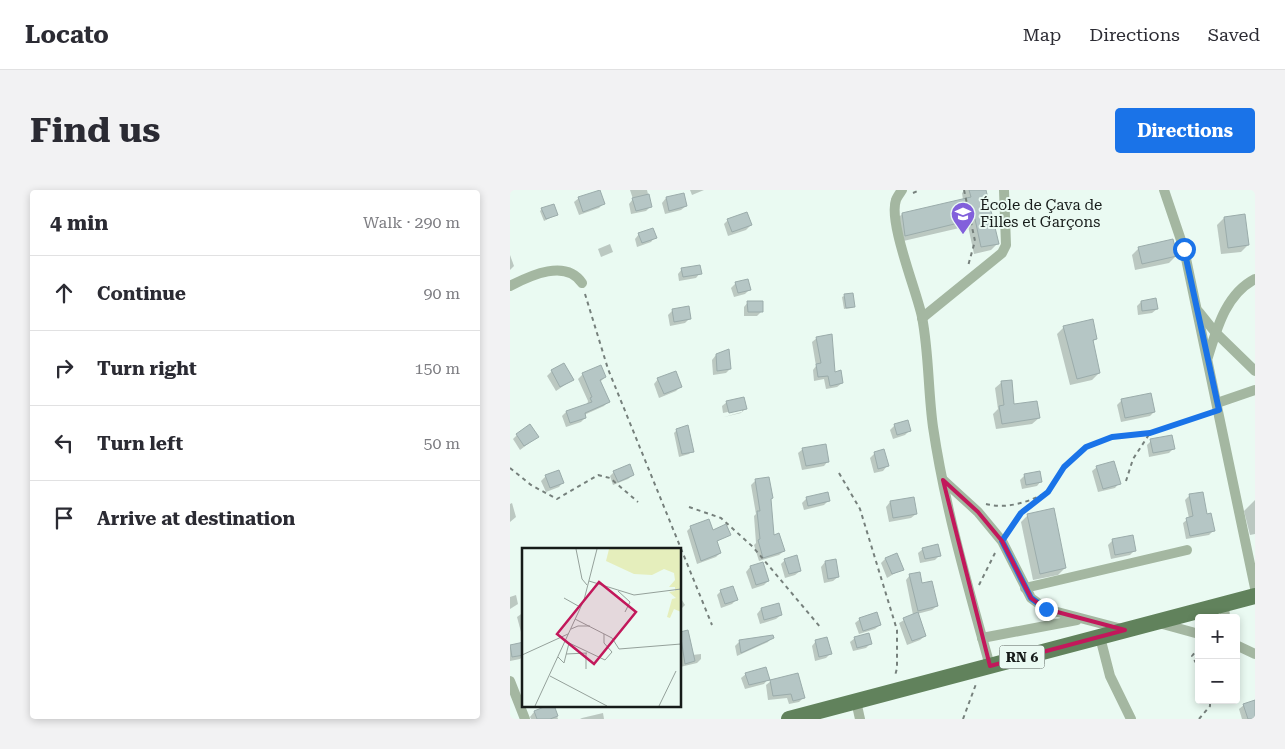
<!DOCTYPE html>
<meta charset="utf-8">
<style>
:root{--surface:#fff;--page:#f2f2f3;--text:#2b2b33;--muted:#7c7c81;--line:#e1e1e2;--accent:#1a73e8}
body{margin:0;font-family:"Roboto Serif",serif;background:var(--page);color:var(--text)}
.controls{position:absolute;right:15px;bottom:15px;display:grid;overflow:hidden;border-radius:5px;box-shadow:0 2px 8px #0003}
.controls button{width:45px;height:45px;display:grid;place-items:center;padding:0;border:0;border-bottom:1px solid var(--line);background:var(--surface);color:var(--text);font:25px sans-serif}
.stop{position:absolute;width:15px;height:15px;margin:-11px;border:4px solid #1a73e8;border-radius:50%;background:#fff}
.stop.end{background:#1a73e8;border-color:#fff;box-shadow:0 1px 5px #0008}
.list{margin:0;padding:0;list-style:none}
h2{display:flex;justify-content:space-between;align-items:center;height:65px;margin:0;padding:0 20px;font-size:21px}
h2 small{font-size:16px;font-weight:400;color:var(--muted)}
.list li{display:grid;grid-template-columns:32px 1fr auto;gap:15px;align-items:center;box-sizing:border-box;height:75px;padding:0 20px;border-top:1px solid var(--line)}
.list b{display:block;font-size:19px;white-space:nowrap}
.list em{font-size:16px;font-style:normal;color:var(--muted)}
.icon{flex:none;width:28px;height:28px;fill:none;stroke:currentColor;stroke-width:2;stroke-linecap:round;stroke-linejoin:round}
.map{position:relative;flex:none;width:745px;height:529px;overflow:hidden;border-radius:5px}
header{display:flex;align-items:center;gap:30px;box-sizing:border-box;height:70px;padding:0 25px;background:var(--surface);border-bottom:1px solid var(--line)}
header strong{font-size:24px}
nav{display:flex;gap:28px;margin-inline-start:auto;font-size:18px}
.intro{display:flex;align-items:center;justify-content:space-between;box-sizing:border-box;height:120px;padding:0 30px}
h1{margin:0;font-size:35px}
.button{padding:12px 22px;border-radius:5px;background:var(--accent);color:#fff;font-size:18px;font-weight:700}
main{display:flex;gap:30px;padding:0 30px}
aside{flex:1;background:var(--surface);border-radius:5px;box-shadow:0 2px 8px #0003}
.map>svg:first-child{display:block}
.shadow{fill:#0003}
.building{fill:#b5c6c5;stroke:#9bacab}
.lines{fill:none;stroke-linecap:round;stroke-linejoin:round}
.path{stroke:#76807c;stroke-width:2;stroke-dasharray:4 4;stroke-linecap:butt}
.street{stroke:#a4b7a1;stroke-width:10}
.primary{stroke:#61825c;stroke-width:16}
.route{stroke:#1a73e8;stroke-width:6}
.marked{fill:none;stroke:#c2185b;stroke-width:4;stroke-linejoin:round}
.labels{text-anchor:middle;stroke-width:4;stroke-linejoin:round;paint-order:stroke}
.shield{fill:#eafaf2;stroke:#565e5a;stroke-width:1}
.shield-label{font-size:14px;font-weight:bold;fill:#161b19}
.poi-label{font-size:15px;fill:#161b19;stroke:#eafaf2;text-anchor:start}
.inset-road{fill:none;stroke:#95a19b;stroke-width:1}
.view{fill:#c2185b;fill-opacity:0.15;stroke:#c2185b;stroke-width:2.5}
.inset-edge{fill:none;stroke:#161b19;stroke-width:2.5}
</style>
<header>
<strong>Locato</strong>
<nav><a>Map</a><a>Directions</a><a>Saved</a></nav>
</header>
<div class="intro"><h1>Find us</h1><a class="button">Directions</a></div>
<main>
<aside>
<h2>4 min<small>Walk · 290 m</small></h2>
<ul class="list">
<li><svg class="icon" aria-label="ahead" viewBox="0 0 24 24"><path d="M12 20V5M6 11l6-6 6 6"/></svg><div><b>Continue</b></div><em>90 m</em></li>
<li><svg class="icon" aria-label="right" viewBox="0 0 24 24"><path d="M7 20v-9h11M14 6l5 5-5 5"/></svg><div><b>Turn right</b></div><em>150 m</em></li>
<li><svg class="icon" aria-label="left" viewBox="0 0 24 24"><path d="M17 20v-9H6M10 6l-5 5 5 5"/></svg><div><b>Turn left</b></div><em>50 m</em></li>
<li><svg class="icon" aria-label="arrive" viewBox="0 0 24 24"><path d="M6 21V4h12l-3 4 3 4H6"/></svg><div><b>Arrive at destination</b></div></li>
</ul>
</aside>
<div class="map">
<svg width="745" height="529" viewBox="0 0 745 529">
<rect width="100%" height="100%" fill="#eafaf2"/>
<!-- shadow -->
<g class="shadow">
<path d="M 120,0 L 137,0 L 141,16 L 136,21 L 121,24 L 119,14 L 123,9 Z"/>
<path d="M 180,0 L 194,0 L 182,5 Z"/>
<path d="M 455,0 L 475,0 L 488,53 L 481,60 L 464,64 L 458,36 L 389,52 L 385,31 L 392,24 L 453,10 L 452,3 Z"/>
<path d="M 69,8 L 94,13 L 89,18 L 69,25 L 64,12 Z"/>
<path d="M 156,8 L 176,16 L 171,20 L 155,24 L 152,13 Z"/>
<path d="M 32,19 L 46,25 L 34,31 L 30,21 Z"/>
<path d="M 714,28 L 738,55 L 731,62 L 711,64 L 707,35 Z"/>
<path d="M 218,30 L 241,35 L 236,40 L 218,46 L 214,34 Z"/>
<path d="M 129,44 L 145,47 L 141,52 L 127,57 L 125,49 Z"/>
<path d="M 100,54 L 103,62 L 91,67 L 88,59 Z"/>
<path d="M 629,58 L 666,66 L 659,73 L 625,80 L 622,65 Z"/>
<path d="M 0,65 L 4,76 L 0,80 Z"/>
<path d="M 172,79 L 190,83 L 186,88 L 169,91 L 168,84 Z"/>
<path d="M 226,93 L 240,99 L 235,104 L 224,107 L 221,98 Z"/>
<path d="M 334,106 L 344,116 L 342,118 L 334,119 L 332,107 Z"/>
<path d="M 238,112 L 252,121 L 247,126 L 234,126 L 234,117 Z"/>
<path d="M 631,112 L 647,119 L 642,123 L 628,125 L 627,116 Z"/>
<path d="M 163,120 L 180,128 L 175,133 L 160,136 L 158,125 Z"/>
<path d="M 554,137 L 586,149 L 582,152 L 589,183 L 582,190 L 560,195 L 547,144 Z"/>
<path d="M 307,148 L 324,183 L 332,193 L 327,197 L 316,199 L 314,189 L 304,191 L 303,180 L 306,176 L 302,152 Z"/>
<path d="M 206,165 L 220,179 L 216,183 L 203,185 L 202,170 Z"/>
<path d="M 42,181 L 62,190 L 46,201 L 37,186 Z"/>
<path d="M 73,184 L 95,187 L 90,192 L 98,212 L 94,216 L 74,225 L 75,228 L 71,232 L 56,237 L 52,226 L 56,222 L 77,215 L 78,211 L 68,189 Z"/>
<path d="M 148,189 L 171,196 L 166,201 L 149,208 L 144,194 Z"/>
<path d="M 492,192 L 503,215 L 529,228 L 522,234 L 486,239 L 483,224 L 488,219 L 485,198 Z"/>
<path d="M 612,210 L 644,222 L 640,226 L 611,232 L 607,215 Z"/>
<path d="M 217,212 L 235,219 L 231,223 L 214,227 L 232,222 L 232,219 L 213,223 L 212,216 Z"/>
<path d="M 385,235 L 399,241 L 395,245 L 383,249 L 380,240 Z"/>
<path d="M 167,240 L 182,261 L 179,264 L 169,267 L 164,243 Z"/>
<path d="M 7,245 L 27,247 L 10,260 L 3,249 Z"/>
<path d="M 641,251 L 664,258 L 659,263 L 639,267 L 637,255 Z"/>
<path d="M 293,259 L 318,271 L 314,276 L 292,280 L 288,263 Z"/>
<path d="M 365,263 L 377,276 L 373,281 L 364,283 L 360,268 Z"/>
<path d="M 587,277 L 609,293 L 605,298 L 588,302 L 582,281 Z"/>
<path d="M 104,282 L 123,285 L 118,289 L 103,295 L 100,286 Z"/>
<path d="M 515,285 L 531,291 L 527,296 L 512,299 L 510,290 Z"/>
<path d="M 36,286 L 53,292 L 49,297 L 36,302 L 31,291 Z"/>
<path d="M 246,290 L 260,310 L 263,346 L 274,361 L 269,365 L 249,371 L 244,355 L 246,353 L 244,326 L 246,324 L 241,295 Z"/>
<path d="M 692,303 L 696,325 L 703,341 L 699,345 L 676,349 L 673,333 L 679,328 L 675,310 L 679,306 Z"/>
<path d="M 297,308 L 318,311 L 314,315 L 294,320 L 292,313 Z"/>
<path d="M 745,310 L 745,344 L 740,345 L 734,321 Z"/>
<path d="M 380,312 L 406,324 L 401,328 L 379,332 L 376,317 Z"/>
<path d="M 2,313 L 6,327 L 0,332 L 0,314 Z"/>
<path d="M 518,325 L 555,378 L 548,385 L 523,390 L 511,332 Z"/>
<path d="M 181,337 L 219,344 L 206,352 L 210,363 L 206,367 L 187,374 L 177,341 Z"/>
<path d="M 603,350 L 625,360 L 620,365 L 601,369 L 598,355 Z"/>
<path d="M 413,359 L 429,366 L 425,370 L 410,373 L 408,363 Z"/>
<path d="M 375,369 L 392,379 L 377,388 L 371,373 Z"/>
<path d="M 275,370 L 290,381 L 285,385 L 275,388 L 271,374 Z"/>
<path d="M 315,372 L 328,387 L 323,391 L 314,393 L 311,377 Z"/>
<path d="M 240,377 L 258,391 L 254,395 L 242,399 L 236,382 Z"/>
<path d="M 400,385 L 411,395 L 427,416 L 422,420 L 407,424 L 415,446 L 410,450 L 397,455 L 389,433 L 403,425 L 396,390 Z"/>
<path d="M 211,401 L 227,409 L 222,414 L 211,418 L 207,405 Z"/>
<path d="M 6,405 L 8,414 L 0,419 L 0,407 Z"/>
<path d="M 170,407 L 175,415 L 170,420 Z"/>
<path d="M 268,414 L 271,425 L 266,429 L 250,434 L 247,424 L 251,419 Z"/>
<path d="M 14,422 L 14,441 L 11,442 L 7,427 Z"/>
<path d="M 350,429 L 370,435 L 365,439 L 349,444 L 345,433 Z"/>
<path d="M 177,441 L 182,465 L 191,464 L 191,469 L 187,473 L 170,477 L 170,444 Z"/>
<path d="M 262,447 L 258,452 L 227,466 L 225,456 L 230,451 Z"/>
<path d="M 345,448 L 360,454 L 356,458 L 343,461 L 340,452 Z"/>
<path d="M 306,451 L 321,463 L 316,468 L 305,471 L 302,456 Z"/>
<path d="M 12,454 L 14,465 L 10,469 L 0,471 L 0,456 Z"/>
<path d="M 236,484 L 258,489 L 254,494 L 235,499 L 231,488 Z"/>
<path d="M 261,491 L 294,507 L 289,512 L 279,514 L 277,508 L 258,510 L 256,495 Z"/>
<path d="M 745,511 L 745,529 L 732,529 L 729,519 L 734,515 Z"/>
<path d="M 43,515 L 48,529 L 21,529 L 20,527 L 24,522 Z"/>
<path d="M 112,515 L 124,515 L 113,518 Z"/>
<path d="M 93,523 L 94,529 L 70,529 L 72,528 Z"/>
</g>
<!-- building -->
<g class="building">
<path d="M 90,0 L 95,14 L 73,22 L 68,7 Z"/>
<path d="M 459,0 L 476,0 L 489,54 L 471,57 L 465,29 L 395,46 L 392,23 L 461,7 Z"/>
<path d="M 174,3 L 177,16 L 159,21 L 156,7 Z"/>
<path d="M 139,4 L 142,17 L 126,21 L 122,8 Z"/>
<path d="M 44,14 L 48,25 L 36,29 L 31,18 Z"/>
<path d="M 237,22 L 242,35 L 222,42 L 217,29 Z"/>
<path d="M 735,24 L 739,55 L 718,58 L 714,27 Z"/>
<path d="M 143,38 L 147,48 L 132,53 L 128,43 Z"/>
<path d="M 663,49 L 667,66 L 632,74 L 628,57 Z"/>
<path d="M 190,75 L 192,84 L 173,87 L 171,78 Z"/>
<path d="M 238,89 L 241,100 L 228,103 L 225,92 Z"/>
<path d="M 343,103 L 345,117 L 336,118 L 334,104 Z"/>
<path d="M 646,108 L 648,119 L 632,121 L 631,111 Z"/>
<path d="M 237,111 L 253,111 L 253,122 L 238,122 Z"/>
<path d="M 179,116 L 181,129 L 164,132 L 162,119 Z"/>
<path d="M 583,129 L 587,149 L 583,150 L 590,183 L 567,189 L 553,136 Z"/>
<path d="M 322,144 L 325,182 L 331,180 L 333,193 L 320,196 L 318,186 L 308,187 L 306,174 L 311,173 L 306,147 Z"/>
<path d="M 219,159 L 221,179 L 207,181 L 206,164 Z"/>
<path d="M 54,173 L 64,190 L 50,197 L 41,180 Z"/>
<path d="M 91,175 L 96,187 L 90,190 L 100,212 L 75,223 L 76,228 L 60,233 L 56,221 L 82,212 L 80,208 L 82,207 L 72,183 Z"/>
<path d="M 166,181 L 172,197 L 154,204 L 147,188 Z"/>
<path d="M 502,190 L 504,214 L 527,211 L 530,228 L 492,234 L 489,216 L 494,215 L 491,191 Z"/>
<path d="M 641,203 L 645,222 L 615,228 L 611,209 Z"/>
<path d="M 234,207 L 237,219 L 219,223 L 216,211 Z"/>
<path d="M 398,230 L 401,241 L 387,245 L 384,234 Z"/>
<path d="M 20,234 L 29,247 L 14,256 L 6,244 Z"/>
<path d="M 178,235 L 184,262 L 172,264 L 166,239 Z"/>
<path d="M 662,245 L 665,259 L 643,263 L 640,249 Z"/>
<path d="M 316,254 L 319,272 L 296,276 L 292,258 Z"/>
<path d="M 374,259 L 379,276 L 368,279 L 364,262 Z"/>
<path d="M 604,271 L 611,294 L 593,299 L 586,276 Z"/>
<path d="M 120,274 L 124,285 L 108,292 L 103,281 Z"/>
<path d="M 49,280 L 54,293 L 40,298 L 35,285 Z"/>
<path d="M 530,281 L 532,292 L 516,295 L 514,284 Z"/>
<path d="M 259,287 L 263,308 L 261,309 L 264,345 L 269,343 L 275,361 L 253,368 L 248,350 L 250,349 L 247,321 L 250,321 L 245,289 Z"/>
<path d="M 318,302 L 320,311 L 298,316 L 296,307 Z"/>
<path d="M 693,302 L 697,324 L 701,323 L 705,341 L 680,346 L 676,328 L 683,326 L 679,304 Z"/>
<path d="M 404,307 L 407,324 L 383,328 L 380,311 Z"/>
<path d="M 544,318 L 556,378 L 530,384 L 517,324 Z"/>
<path d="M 199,329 L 203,340 L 216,334 L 221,345 L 207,351 L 211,363 L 191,371 L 180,336 Z"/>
<path d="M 623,345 L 626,361 L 605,365 L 602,349 Z"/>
<path d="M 428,354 L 431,366 L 415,369 L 412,358 Z"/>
<path d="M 387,363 L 394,380 L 382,384 L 375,368 Z"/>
<path d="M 287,365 L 291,381 L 279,384 L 274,369 Z"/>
<path d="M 326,369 L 329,387 L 318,389 L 315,371 Z"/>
<path d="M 253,372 L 259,391 L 246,395 L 240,376 Z"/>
<path d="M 410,382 L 412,393 L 422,391 L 428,416 L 408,421 L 399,384 Z"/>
<path d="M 223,396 L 228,410 L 215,414 L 210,400 Z"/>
<path d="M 269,413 L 272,425 L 254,430 L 251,418 Z"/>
<path d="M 367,422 L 371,435 L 353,441 L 349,428 Z"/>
<path d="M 408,422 L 416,446 L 402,451 L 393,428 Z"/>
<path d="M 178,440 L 185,471 L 175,474 L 170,442 Z"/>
<path d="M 359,443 L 362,454 L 347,458 L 344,447 Z"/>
<path d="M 263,445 L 264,448 L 231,463 L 229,450 Z"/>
<path d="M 317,447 L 322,464 L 309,467 L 305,450 Z"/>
<path d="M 14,452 L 14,465 L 2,467 L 0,455 Z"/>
<path d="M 256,477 L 260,490 L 239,495 L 235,483 Z"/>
<path d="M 288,483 L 295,508 L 283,511 L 281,504 L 263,506 L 260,490 Z"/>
<path d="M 745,510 L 745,529 L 738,529 L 733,514 Z"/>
<path d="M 39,515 L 44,515 L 48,526 L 40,529 L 27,529 L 24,521 Z"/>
</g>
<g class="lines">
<!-- path -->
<g class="path">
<path d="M 454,0 L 465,51 L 458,76"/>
<path d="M 403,3 L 410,0"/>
<path d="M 75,104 L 98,179 L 202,435"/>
<path d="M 0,278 L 21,295 L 47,309 L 88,285 L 100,288 L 128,312"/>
<path d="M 329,283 L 350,319 L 387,440 L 387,478 L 385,486"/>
<path d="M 616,291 L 623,269 L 640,243 L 697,224"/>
<path d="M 476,314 C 497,319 515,313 534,304"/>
<path d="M 179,317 L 211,328 L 243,357 L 311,438"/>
<path d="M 498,342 L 511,323 L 538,302 L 554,277 L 576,257 L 602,247 L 640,243"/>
<path d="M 469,395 L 485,363"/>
<path d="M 689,457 L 682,466 L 689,478"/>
<path d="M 453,529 L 466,494"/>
<path d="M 689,529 L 700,516 L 700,510"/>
</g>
<!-- street -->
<g class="street">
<path d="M 392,0 C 390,3 387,7 386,10 C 378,32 407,102 412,127 C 419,163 418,201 423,237 C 435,318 458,397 480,476"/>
<path d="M 654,0 L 674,59 L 745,398"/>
<path d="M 0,96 C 21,85 56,69 72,93"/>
<path d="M 689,122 L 705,142 L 745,181"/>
<path d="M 412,128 L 492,63 L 496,55 L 494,0"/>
<path d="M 698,167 C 707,138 716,104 745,89"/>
<path d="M 707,213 L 745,200"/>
<path d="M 433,290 L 468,322 L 492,351 L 521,408 L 536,419 L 612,439"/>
<path d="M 515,398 L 677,360"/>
<path d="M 714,413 L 715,428"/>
<path d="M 649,433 L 689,444"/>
<path d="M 590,447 L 600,486 L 621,529"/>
<path d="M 472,448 L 567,430"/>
<path d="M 726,455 L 745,464"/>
<path d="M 0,491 L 15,529"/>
<path d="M 346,511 L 350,529"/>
</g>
<!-- primary -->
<path class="primary" d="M 279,529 L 745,406"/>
</g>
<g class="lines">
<!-- route -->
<path class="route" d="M 536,419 L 521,408 L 492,351 L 511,323 L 538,302 L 554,277 L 576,257 L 602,247 L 640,243 L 709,220 L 674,59"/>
</g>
<!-- marked area -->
<path class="marked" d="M 433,290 L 468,322 L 492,351 L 521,408 L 536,419 L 615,440 L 480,476 Z"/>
<!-- icons -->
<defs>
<symbol id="school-pin" viewBox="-11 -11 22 30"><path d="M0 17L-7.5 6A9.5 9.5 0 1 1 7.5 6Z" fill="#8260db" stroke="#eafaf2"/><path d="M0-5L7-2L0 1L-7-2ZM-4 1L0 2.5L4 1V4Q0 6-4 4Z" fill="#fff"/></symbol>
</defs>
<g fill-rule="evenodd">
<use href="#school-pin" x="439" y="10" width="28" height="38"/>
</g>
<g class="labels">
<!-- shield labels -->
<rect class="shield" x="489.5" y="455.5" width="45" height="23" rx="4"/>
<g class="shield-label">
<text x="512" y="472">RN 6</text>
</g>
<!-- poi labels -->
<g class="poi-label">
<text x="470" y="20">École de Çava de<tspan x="470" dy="17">Filles et Garçons</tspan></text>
</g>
</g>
<!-- overview -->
<g transform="translate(12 358)">
<rect width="159" height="159" fill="#eafaf2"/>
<path d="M 87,1 L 159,1 L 159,64 L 152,61 L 148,70 L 145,69 L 150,51 L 154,50 L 147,44 L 153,43 L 153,39 L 147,39 L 153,32 L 152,25 L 142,21 L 130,27 L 112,26 L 84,13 Z" fill="#e5eebc"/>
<path class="inset-road" d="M 54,1 L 60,31 L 65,37M 67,33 L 112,47 L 159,41M 96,43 L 108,54 L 103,64M 42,50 L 58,59M 53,71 L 90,90 L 97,101 L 159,96M 49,81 L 56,78 L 68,78M 43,93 L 83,112 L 90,104 L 82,95 L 82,86M 64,105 L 64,121M 44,106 L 65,105M 0,107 L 46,86M 36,109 L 42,115 L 47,95M 28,128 L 85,158M 13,158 L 62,52 L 75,1M 137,158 L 154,123"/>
<path class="view" d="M 77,34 L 114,64 L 72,116 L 35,86 Z"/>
<rect width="159" height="159" class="inset-edge"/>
</g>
</svg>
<div class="controls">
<button>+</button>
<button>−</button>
</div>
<div class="stop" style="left:674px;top:59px"></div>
<div class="stop end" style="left:536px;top:419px"></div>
</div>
</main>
